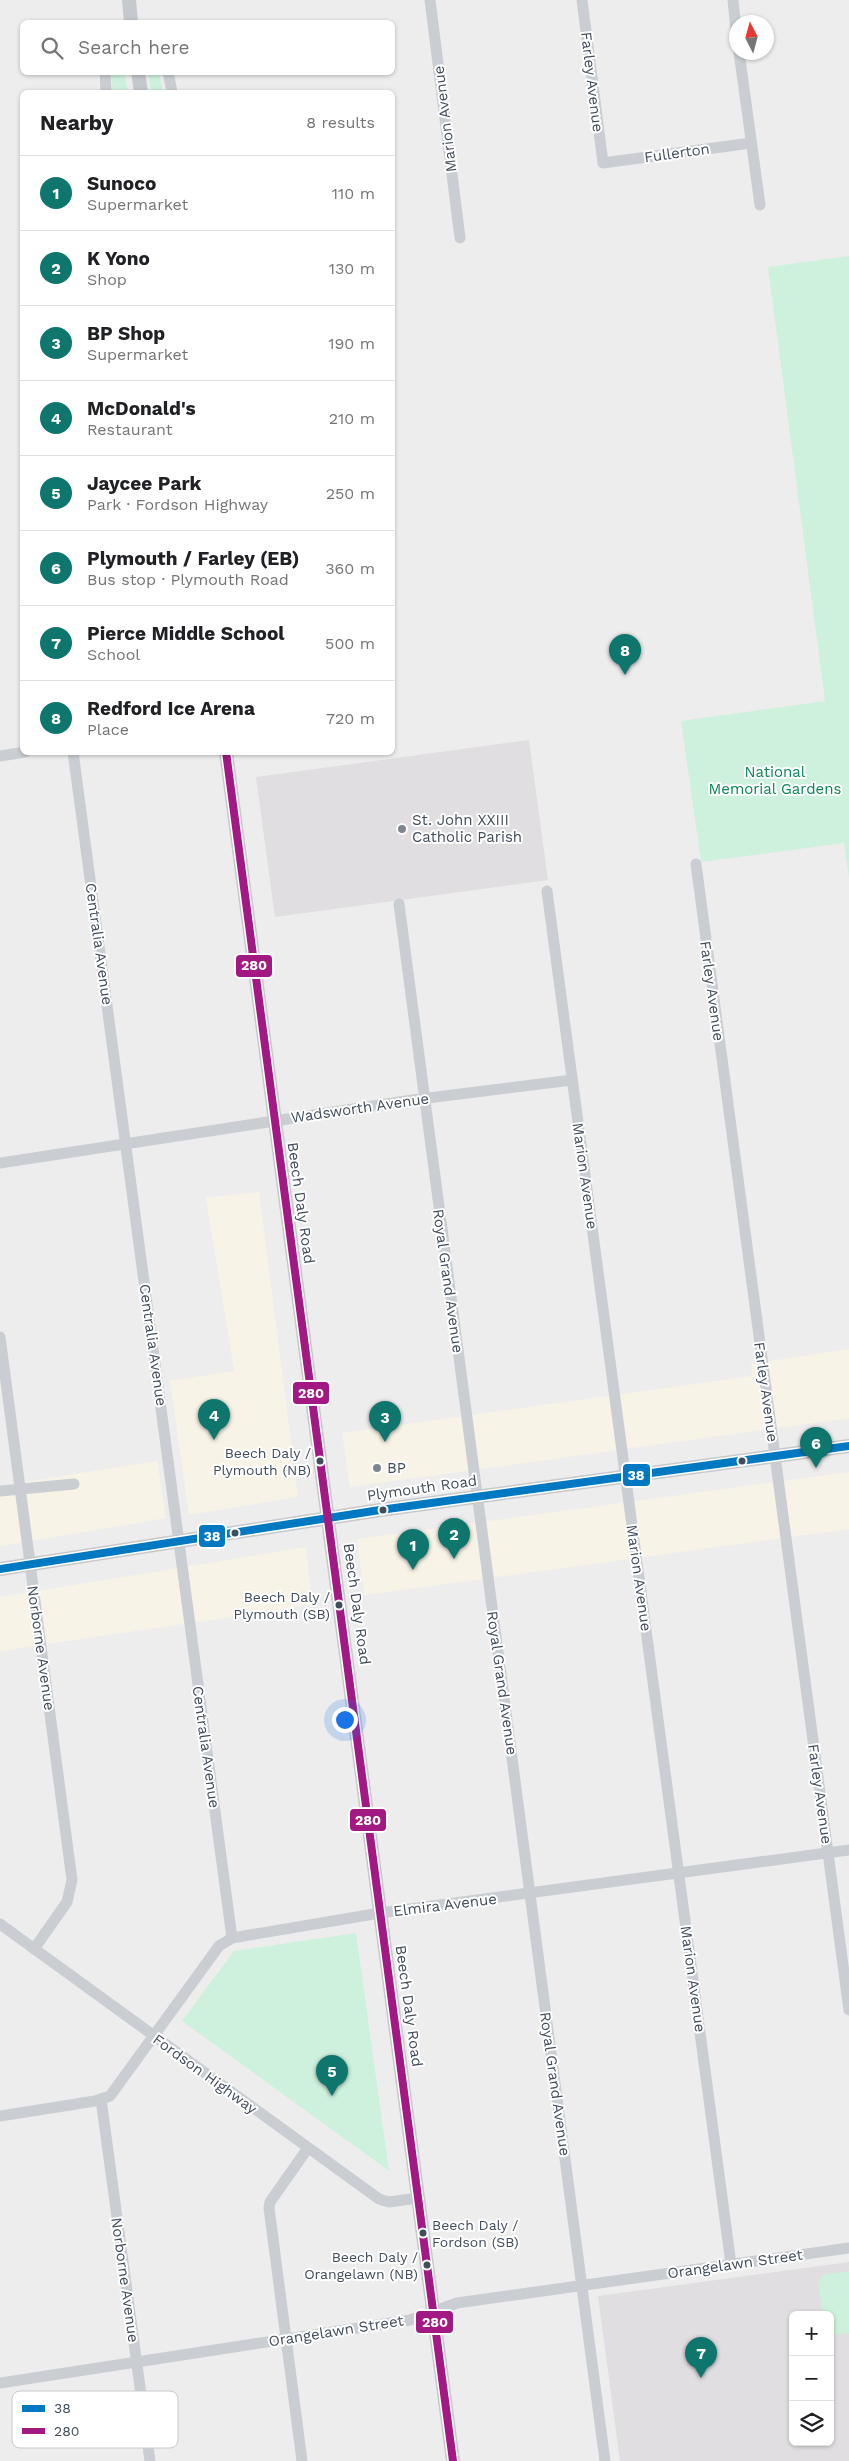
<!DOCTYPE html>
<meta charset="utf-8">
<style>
:root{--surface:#fff;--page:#f2f2f2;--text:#202124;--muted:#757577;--line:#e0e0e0;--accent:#0f766e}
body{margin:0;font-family:"Work Sans",sans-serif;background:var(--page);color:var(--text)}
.controls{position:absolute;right:15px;bottom:15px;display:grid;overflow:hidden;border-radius:8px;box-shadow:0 1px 4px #0004}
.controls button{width:45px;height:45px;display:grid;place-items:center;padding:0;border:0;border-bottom:1px solid var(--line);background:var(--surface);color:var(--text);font:25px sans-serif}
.compass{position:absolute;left:729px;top:15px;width:45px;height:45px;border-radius:50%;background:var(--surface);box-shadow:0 1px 4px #0004;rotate:354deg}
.you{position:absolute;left:344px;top:1719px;width:18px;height:18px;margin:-12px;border:4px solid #fff;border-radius:50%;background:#1a73e8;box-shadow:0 0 0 8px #1a73e833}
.badge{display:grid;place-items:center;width:32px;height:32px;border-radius:50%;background:var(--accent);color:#fff;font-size:16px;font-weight:700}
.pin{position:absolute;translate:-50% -41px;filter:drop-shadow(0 1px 2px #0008)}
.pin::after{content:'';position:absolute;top:26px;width:18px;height:15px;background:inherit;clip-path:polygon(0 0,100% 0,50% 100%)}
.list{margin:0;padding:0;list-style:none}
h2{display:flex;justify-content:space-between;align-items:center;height:65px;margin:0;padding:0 20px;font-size:21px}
h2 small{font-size:16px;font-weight:400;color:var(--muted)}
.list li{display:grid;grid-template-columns:32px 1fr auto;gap:15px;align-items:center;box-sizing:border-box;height:75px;padding:0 20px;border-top:1px solid var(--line)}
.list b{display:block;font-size:19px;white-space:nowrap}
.list p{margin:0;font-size:16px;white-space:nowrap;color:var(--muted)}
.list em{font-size:16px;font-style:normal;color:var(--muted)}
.icon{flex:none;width:28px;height:28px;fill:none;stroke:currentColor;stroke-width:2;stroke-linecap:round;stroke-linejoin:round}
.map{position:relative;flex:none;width:849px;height:2461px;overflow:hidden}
.search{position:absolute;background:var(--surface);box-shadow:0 1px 4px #0004;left:20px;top:20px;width:375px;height:55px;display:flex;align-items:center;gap:12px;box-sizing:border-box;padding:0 18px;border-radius:8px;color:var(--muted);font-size:19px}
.panel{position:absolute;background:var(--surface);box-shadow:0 1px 4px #0004;left:20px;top:90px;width:375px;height:665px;border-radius:8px}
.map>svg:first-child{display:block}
.commercial{fill:#f7f3e6}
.education{fill:#e0dee0;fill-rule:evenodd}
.green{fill:#cef1de}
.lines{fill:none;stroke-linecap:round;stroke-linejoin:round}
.minor{stroke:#caced2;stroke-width:11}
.major{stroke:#c5c9ce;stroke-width:14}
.bus-1-casing{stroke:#fff;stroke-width:11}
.bus-2-casing{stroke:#fff;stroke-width:11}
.bus-1{stroke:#0079c2;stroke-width:8}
.bus-2{stroke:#a31984;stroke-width:8}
.poi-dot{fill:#7e858f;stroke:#fff;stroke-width:2}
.bus-dot{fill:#424d5c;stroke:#fff;stroke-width:2}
.labels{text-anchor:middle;stroke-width:4;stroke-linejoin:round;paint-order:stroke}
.bus-label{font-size:14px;fill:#424d5c;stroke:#fff;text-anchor:end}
.street-label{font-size:15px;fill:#424d5c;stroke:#fff}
.park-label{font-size:15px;fill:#0b8554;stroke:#fff}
.poi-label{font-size:15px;fill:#424d5c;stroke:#fff;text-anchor:start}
.key{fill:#fff;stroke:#c6cace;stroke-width:1}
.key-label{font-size:14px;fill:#424d5c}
.line-badge{stroke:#fff;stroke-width:2}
.badge-label{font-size:14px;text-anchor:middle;font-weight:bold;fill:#fff}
</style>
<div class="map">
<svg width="849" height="2461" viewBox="0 0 849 2461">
<rect width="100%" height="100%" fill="#eeeded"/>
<!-- commercial -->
<g class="commercial">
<path d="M 259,1192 L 298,1497 L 189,1515 L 170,1381 L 234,1371 L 206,1198 Z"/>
<path d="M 849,1349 L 849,1418 L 350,1487 L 342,1433 L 752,1376 L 751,1364 Z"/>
<path d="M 157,1461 L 166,1518 L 0,1546 L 0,1486 Z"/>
<path d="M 849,1472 L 849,1529 L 364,1595 L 357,1539 Z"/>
<path d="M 306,1547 L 312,1605 L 0,1651 L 0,1597 Z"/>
</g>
<!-- education -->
<g class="education">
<path d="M 529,740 L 548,880 L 275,917 L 256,777 Z"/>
<path d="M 849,2262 L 849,2461 L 620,2461 L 598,2296 ZM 793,2315 L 830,2315 L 830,2442 L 793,2442 Z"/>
</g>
<!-- green -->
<g class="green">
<path d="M 111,73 L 125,73 L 128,92 L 113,92 Z"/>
<path d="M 148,73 L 159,73 L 163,92 L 151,92 Z"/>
<path d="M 849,256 L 849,878 L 844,843 L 701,862 L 681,721 L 825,701 L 768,267 Z"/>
<path d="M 356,1933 L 389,2171 L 182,2021 L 234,1951 Z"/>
<path d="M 849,2271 L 849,2333 L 830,2335 L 830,2315 L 823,2315 L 818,2283 L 823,2275 Z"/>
</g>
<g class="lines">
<!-- minor -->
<g class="minor">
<path d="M 430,0 L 460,238"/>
<path d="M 582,0 L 603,163 L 751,143"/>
<path d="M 733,0 L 736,30"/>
<path d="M 739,52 L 760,205"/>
<path d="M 105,72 L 106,92"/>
<path d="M 168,72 L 172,92"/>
<path d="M 73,752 L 232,1938"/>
<path d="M 0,756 L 25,752"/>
<path d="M 696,864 L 849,2010"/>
<path d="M 547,891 L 731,2264"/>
<path d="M 399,904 L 605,2461"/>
<path d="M 0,1163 L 412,1100 L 572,1080"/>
<path d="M 0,1337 L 72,1880 L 67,1902 L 34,1949"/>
<path d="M 0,1491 L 74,1484"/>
<path d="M 0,1924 L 379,2199 L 389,2202 L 418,2198"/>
<path d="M 101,2099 L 150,2461"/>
<path d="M 0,2116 L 95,2101 L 110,2096 L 219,1946 L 232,1938 L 380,1913 L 849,1850"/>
<path d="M 0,2383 L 410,2320 L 457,2303 L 849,2248"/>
<path d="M 302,2461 L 269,2208 L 270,2202 L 308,2148"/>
</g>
<!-- major -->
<g class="major">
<path d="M 129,0 L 131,22"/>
<path d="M 138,72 L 141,92"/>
<path d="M 226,752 L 453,2461"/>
<path d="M 0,1569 L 380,1510 L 849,1446"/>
</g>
<defs>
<path id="bus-1" d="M 0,1569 L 380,1510 L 849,1446"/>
<path id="bus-2" d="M 226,752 L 453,2461"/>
</defs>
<!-- bus-1 casing -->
<use href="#bus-1" class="bus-1-casing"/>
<!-- bus-2 casing -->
<use href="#bus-2" class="bus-2-casing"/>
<!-- bus-1 -->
<use href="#bus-1" class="bus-1"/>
<!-- bus-2 -->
<use href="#bus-2" class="bus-2"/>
</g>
<!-- markers -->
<g class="poi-dot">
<circle cx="402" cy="829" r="5"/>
<circle cx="377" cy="1468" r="5"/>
</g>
<g class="bus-dot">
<circle cx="320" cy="1461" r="4.5"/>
<circle cx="742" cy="1461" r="4.5"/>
<circle cx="383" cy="1510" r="4.5"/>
<circle cx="235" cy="1533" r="4.5"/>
<circle cx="339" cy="1605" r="4.5"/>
<circle cx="423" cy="2233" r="4.5"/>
<circle cx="427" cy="2265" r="4.5"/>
</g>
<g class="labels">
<!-- bus labels -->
<g class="bus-label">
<text x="311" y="1458">Beech Daly /<tspan x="311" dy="17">Plymouth (NB)</tspan></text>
<text x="330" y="1602">Beech Daly /<tspan x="330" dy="17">Plymouth (SB)</tspan></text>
<text x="432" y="2230" text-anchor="start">Beech Daly /<tspan x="432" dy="17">Fordson (SB)</tspan></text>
<text x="418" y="2262">Beech Daly /<tspan x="418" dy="17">Orangelawn (NB)</tspan></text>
</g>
<!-- street labels -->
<g class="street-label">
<text transform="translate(592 82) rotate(83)" y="5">Farley Avenue</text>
<text transform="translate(445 119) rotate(-97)" y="5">Marion Avenue</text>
<text transform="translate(677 153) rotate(-8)" y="5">Fullerton</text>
<text transform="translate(99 944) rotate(82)" y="5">Centralia Avenue</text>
<text transform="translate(712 991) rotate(82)" y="5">Farley Avenue</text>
<text transform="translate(360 1108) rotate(-8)" y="5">Wadsworth Avenue</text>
<text transform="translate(585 1176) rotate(82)" y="5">Marion Avenue</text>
<text transform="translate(301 1203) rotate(82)" y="5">Beech Daly Road</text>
<text transform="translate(448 1281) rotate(82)" y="5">Royal Grand Avenue</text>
<text transform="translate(153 1345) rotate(82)" y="5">Centralia Avenue</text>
<text transform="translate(766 1392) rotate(82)" y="5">Farley Avenue</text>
<text transform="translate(422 1488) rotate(-8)" y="5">Plymouth Road</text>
<text transform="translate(639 1578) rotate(82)" y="5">Marion Avenue</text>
<text transform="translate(357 1604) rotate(82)" y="5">Beech Daly Road</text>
<text transform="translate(41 1648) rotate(82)" y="5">Norborne Avenue</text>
<text transform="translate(502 1683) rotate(82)" y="5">Royal Grand Avenue</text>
<text transform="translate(206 1747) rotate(82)" y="5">Centralia Avenue</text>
<text transform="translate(820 1794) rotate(82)" y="5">Farley Avenue</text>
<text transform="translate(445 1905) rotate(-7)" y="5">Elmira Avenue</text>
<text transform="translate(693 1979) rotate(82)" y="5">Marion Avenue</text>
<text transform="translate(409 2006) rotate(82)" y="5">Beech Daly Road</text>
<text transform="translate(205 2074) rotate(36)" y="5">Fordson Highway</text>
<text transform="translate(555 2084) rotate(82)" y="5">Royal Grand Avenue</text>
<text transform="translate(735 2264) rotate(-8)" y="5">Orangelawn Street</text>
<text transform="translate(125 2280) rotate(82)" y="5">Norborne Avenue</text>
<text transform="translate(336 2331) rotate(-9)" y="5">Orangelawn Street</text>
</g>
<!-- park labels -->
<g class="park-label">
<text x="775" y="777">National<tspan x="775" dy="17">Memorial Gardens</tspan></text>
</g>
<!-- poi labels -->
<g class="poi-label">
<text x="412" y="825">St. John XXIII<tspan x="412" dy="17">Catholic Parish</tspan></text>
<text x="387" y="1473">BP</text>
</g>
</g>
<!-- legend -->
<rect x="12" y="2391" width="166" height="57" rx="8" class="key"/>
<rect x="22" y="2405" width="23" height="7" fill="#0079c2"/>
<rect x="22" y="2428" width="23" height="6" fill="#a31984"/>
<g class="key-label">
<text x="54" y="2413">38</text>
<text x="54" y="2436">280</text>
</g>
<g class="line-badge">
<rect x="235" y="954" width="38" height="24" rx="5" fill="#a31984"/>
<rect x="292" y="1381" width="38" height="24" rx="5" fill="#a31984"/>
<rect x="622" y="1463" width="29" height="24" rx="5" fill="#0079c2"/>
<rect x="198" y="1524" width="28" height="24" rx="5" fill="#0079c2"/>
<rect x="349" y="1808" width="38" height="24" rx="5" fill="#a31984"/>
<rect x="415" y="2310" width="39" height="24" rx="5" fill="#a31984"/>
</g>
<g class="badge-label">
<text x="254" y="970">280</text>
<text x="311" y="1398">280</text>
<text x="636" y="1480">38</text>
<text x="212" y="1541">38</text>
<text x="368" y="1825">280</text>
<text x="435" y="2327">280</text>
</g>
</svg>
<div class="controls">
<button>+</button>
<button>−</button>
<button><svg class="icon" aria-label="layers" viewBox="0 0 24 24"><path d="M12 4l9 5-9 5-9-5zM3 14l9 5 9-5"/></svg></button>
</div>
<svg class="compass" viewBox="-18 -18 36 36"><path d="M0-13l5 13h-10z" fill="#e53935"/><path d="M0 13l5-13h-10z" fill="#757577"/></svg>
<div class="you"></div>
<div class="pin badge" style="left:413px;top:1570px">1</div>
<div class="pin badge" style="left:454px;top:1559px">2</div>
<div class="pin badge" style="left:385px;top:1442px">3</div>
<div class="pin badge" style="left:214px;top:1440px">4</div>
<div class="pin badge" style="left:332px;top:2096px">5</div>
<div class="pin badge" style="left:816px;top:1468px">6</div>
<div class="pin badge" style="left:701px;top:2378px">7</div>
<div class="pin badge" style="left:625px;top:675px">8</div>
<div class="search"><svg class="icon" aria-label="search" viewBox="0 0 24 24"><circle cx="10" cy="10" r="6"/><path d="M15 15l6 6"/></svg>Search here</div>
<section class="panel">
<h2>Nearby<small>8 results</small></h2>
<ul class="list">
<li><span class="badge">1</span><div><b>Sunoco</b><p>Supermarket</p></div><em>110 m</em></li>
<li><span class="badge">2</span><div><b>K Yono</b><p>Shop</p></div><em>130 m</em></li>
<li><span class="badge">3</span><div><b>BP Shop</b><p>Supermarket</p></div><em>190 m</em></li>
<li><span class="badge">4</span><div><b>McDonald's</b><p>Restaurant</p></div><em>210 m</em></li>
<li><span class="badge">5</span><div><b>Jaycee Park</b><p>Park · Fordson Highway</p></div><em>250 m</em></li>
<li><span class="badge">6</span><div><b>Plymouth / Farley (EB)</b><p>Bus stop · Plymouth Road</p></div><em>360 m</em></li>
<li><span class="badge">7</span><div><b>Pierce Middle School</b><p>School</p></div><em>500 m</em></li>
<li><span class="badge">8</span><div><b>Redford Ice Arena</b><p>Place</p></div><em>720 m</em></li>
</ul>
</section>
</div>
